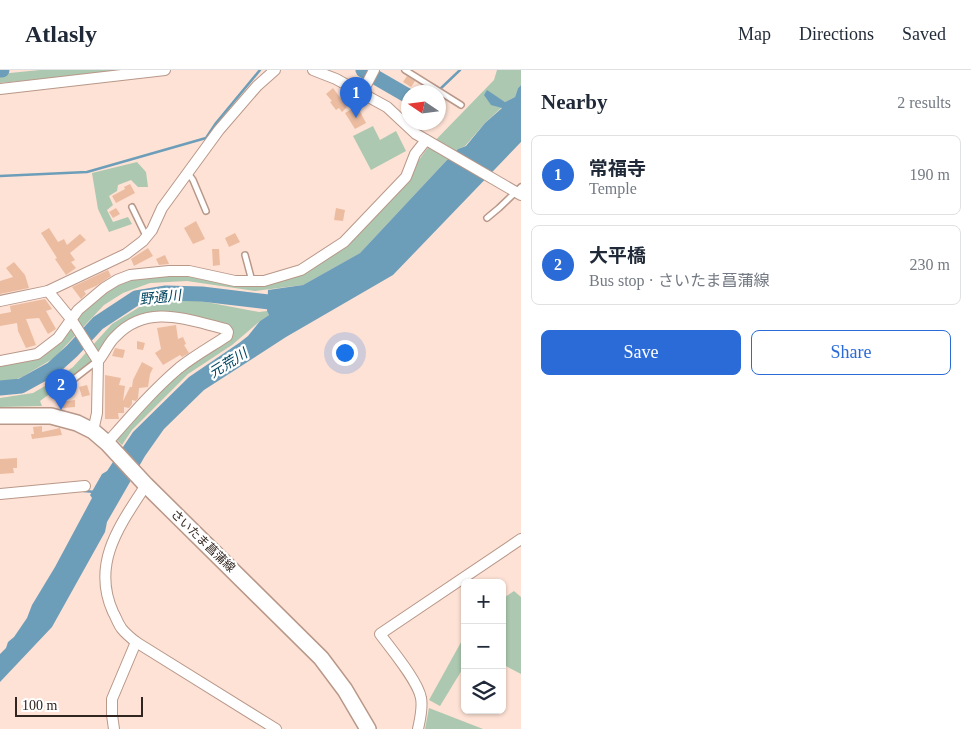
<!DOCTYPE html>
<meta charset="utf-8">
<style>
:root{--surface:#fff;--page:#f6f6f7;--text:#1f2937;--muted:#747a83;--line:#e0e1e3;--accent:#2b6bd8}
body{margin:0;font-family:"Times New Roman","Noto Sans JP",serif;background:var(--page);color:var(--text)}
.controls{position:absolute;right:15px;bottom:15px;display:grid;overflow:hidden;border-radius:8px;box-shadow:0 1px 4px #0004}
.controls button{width:45px;height:45px;display:grid;place-items:center;padding:0;border:0;border-bottom:1px solid var(--line);background:var(--surface);color:var(--text);font:25px sans-serif}
.compass{position:absolute;left:401px;top:15px;width:45px;height:45px;border-radius:50%;background:var(--surface);box-shadow:0 1px 4px #0004;rotate:283deg}
.scale{position:absolute;left:15px;bottom:12px;width:128px;box-sizing:border-box;padding-left:5px;border:2px solid #31251f;border-top:0;font-size:14px;line-height:18px;white-space:nowrap;color:#31251f;-webkit-text-stroke:4px #fff;paint-order:stroke}
.you{position:absolute;left:344px;top:282px;width:18px;height:18px;margin:-12px;border:4px solid #fff;border-radius:50%;background:#1a73e8;box-shadow:0 0 0 8px #1a73e833}
.badge{display:grid;place-items:center;width:32px;height:32px;border-radius:50%;background:var(--accent);color:#fff;font-size:16px;font-weight:700}
.pin{position:absolute;translate:-50% -41px;filter:drop-shadow(0 1px 2px #0008)}
.pin::after{content:'';position:absolute;top:26px;width:18px;height:15px;background:inherit;clip-path:polygon(0 0,100% 0,50% 100%)}
.list{margin:0;padding:0;list-style:none}
h2{display:flex;justify-content:space-between;align-items:center;height:65px;margin:0;padding:0 20px;font-size:21px}
h2 small{font-size:16px;font-weight:400;color:var(--muted)}
.list li{display:grid;grid-template-columns:32px 1fr auto;gap:15px;align-items:center;box-sizing:border-box;height:80px;margin:0 10px 10px;padding:0 10px;border:1px solid var(--line);border-radius:8px}
.list b{display:block;font-size:19px;white-space:nowrap}
.list p{margin:0;font-size:16px;white-space:nowrap;color:var(--muted)}
.list em{font-size:16px;font-style:normal;color:var(--muted)}
.actions{display:flex;gap:10px;padding:15px 20px}
.actions a{flex:1;padding:11px 0;border:1px solid var(--accent);border-radius:8px;text-align:center;font-size:18px;color:var(--accent)}
.actions .main{background:var(--accent);color:#fff}
.icon{flex:none;width:28px;height:28px;fill:none;stroke:currentColor;stroke-width:2;stroke-linecap:round;stroke-linejoin:round}
.map{position:relative;flex:none;width:521px;height:659px;overflow:hidden}
header{display:flex;align-items:center;gap:30px;box-sizing:border-box;height:70px;padding:0 25px;background:var(--surface);border-bottom:1px solid var(--line)}
header strong{font-size:24px}
nav{display:flex;gap:28px;margin-inline-start:auto;font-size:18px}
main{display:flex}
aside{flex:1;background:var(--surface)}
.map>svg:first-child{display:block}
.green{fill:#acc8b0}
.water{fill:#6d9eb9}
.lines{fill:none;stroke-linecap:round;stroke-linejoin:round}
.stream{stroke:#6d9eb9;stroke-width:2.5}
.river{stroke:#6d9eb9;stroke-width:15}
.building{fill:#ecbca1}
.service-casing{stroke:#b89889;stroke-width:8}
.minor-casing{stroke:#b89889;stroke-width:12}
.primary-casing{stroke:#b89889;stroke-width:18}
.service{stroke:#fff;stroke-width:5}
.minor{stroke:#fff;stroke-width:10}
.primary{stroke:#fff;stroke-width:15}
.labels{text-anchor:middle;stroke-width:4.5;stroke-linejoin:round;paint-order:stroke}
.street-label{font-size:12px;fill:#31251f;stroke:#fff}
.water-label{font-size:14px;font-style:italic;fill:#004460;stroke:#fff}
</style>
<header>
<strong>Atlasly</strong>
<nav><a>Map</a><a>Directions</a><a>Saved</a></nav>
</header>
<main>
<div class="map">
<svg width="521" height="659" viewBox="0 0 521 659">
<rect width="100%" height="100%" fill="#fee2d5"/>
<!-- green -->
<g class="green">
<path d="M 40,0 L 131,0 L 0,13 L 0,4 Z"/>
<path d="M 497,0 L 521,0 L 521,15 L 518,18 L 515,27 L 505,32 L 487,21 L 494,34 L 502,37 L 485,53 L 465,76 L 458,79 L 446,91 L 360,183 L 303,215 L 255,221 L 187,211 L 150,213 L 123,223 L 104,235 L 54,288 L 22,307 L 8,312 L 0,311 L 0,294 L 41,285 L 101,223 L 138,206 L 189,204 L 262,215 L 344,175 L 414,97 L 426,80 L 494,10 Z"/>
<path d="M 373,56 L 380,70 L 396,61 L 406,81 L 371,100 L 353,66 Z"/>
<path d="M 137,92 L 146,102 L 148,117 L 138,117 L 131,110 L 118,115 L 117,121 L 109,126 L 113,135 L 107,140 L 113,152 L 128,147 L 132,154 L 109,162 L 98,139 L 92,103 Z"/>
<path d="M 173,231 L 201,231 L 259,242 L 267,241 L 269,245 L 260,251 L 232,275 L 188,304 L 132,360 L 122,375 L 115,368 L 180,300 L 230,261 L 148,244 L 94,291 L 40,331 L 42,336 L 0,337 L 0,328 L 33,323 L 57,309 L 73,297 L 112,254 L 146,233 Z"/>
<path d="M 514,521 L 521,527 L 521,604 L 502,594 L 502,529 Z"/>
<path d="M 465,565 L 465,595 L 440,636 L 429,630 Z"/>
<path d="M 429,638 L 483,659 L 425,659 Z"/>
</g>
<!-- water -->
<path class="water" d="M 521,15 L 521,72 L 393,205 L 286,267 L 204,320 L 164,359 L 145,386 L 107,452 L 105,462 L 52,557 L 0,612 L 0,584 L 6,578 L 8,572 L 14,567 L 27,548 L 32,535 L 55,497 L 92,428 L 90,425 L 102,404 L 107,401 L 133,362 L 189,307 L 239,273 L 248,266 L 260,251 L 269,245 L 267,241 L 268,220 L 303,215 L 360,183 L 446,91 L 458,79 L 466,76 L 485,53 L 502,38 L 491,35 L 484,25 L 487,20 L 505,32 L 515,27 L 518,18 Z"/>
<g class="lines">
<!-- stream -->
<g class="stream">
<path d="M 438,21 L 460,0"/>
<path d="M 0,106 L 87,102 L 206,68 L 216,53 L 260,0"/>
<path d="M 84,421 L 95,422"/>
</g>
<!-- river -->
<g class="river">
<path d="M 0,0 L 2,0"/>
<path d="M 363,0 L 408,26"/>
<path d="M 0,318 L 21,316 L 52,299 L 72,281 L 98,253 L 136,228 L 166,223 L 202,224 L 286,234"/>
</g>
</g>
<!-- building -->
<g class="building">
<path d="M 407,6 L 415,11 L 411,17 L 403,12 Z"/>
<path d="M 333,18 L 347,37 L 342,42 L 339,38 L 336,40 L 330,32 L 332,31 L 326,24 Z"/>
<path d="M 357,36 L 366,53 L 355,59 L 345,43 Z"/>
<path d="M 130,114 L 135,123 L 116,133 L 112,126 L 125,119 L 124,117 Z"/>
<path d="M 116,138 L 120,144 L 113,148 L 109,142 Z"/>
<path d="M 336,138 L 345,140 L 343,151 L 334,150 Z"/>
<path d="M 196,151 L 205,169 L 193,174 L 184,158 Z"/>
<path d="M 49,158 L 58,172 L 64,169 L 67,175 L 80,164 L 86,170 L 70,183 L 75,190 L 71,192 L 76,198 L 66,205 L 55,189 L 57,188 L 41,163 Z"/>
<path d="M 235,163 L 240,172 L 229,177 L 225,168 Z"/>
<path d="M 148,178 L 153,186 L 134,196 L 131,189 Z"/>
<path d="M 212,179 L 219,179 L 220,195 L 213,196 Z"/>
<path d="M 165,185 L 169,194 L 159,195 L 156,189 Z"/>
<path d="M 14,192 L 25,205 L 29,218 L 0,224 L 0,211 L 13,207 L 6,198 Z"/>
<path d="M 108,200 L 111,206 L 96,216 L 84,221 L 86,224 L 81,229 L 72,217 Z"/>
<path d="M 45,229 L 52,239 L 46,241 L 56,259 L 48,264 L 39,248 L 26,249 L 36,275 L 26,278 L 18,261 L 17,253 L 0,256 L 0,244 L 11,242 L 10,236 Z"/>
<path d="M 176,255 L 178,269 L 183,267 L 186,274 L 184,275 L 189,283 L 182,287 L 180,285 L 163,295 L 155,283 L 161,279 L 157,258 Z"/>
<path d="M 137,271 L 145,273 L 143,280 L 137,279 Z"/>
<path d="M 115,278 L 125,280 L 123,288 L 112,286 Z"/>
<path d="M 142,292 L 153,298 L 150,304 L 148,317 L 139,318 L 138,328 L 136,331 L 132,330 L 132,334 L 129,338 L 124,337 L 124,343 L 118,343 L 119,349 L 105,349 L 105,305 L 121,308 L 119,315 L 125,316 L 123,331 L 130,317 L 132,317 L 133,310 Z"/>
<path d="M 87,315 L 90,325 L 82,327 L 79,317 Z"/>
<path d="M 75,330 L 75,337 L 63,338 L 62,332 Z"/>
<path d="M 42,356 L 42,362 L 60,358 L 62,365 L 32,369 L 31,364 L 34,364 L 33,357 Z"/>
<path d="M 17,388 L 17,398 L 13,398 L 14,403 L 0,404 L 0,389 Z"/>
</g>
<g class="lines">
<defs>
<g id="service">
<path d="M 405,0 L 461,35"/>
<path d="M 188,103 L 193,110 L 206,141"/>
<path d="M 132,137 L 146,166"/>
<path d="M 487,148 L 499,138 L 521,117"/>
<path d="M 245,185 L 252,211"/>
<path d="M 61,319 L 97,291"/>
</g>
<g id="minor">
<path d="M 313,0 L 336,9 L 387,37 L 416,64 L 521,125"/>
<path d="M 0,19 L 165,0"/>
<path d="M 362,23 L 374,0"/>
<path d="M 48,221 L 71,249 L 98,291 L 97,343 L 93,361"/>
<path d="M 0,231 L 48,221 L 126,184 L 143,171 L 152,160 L 162,138 L 219,60 L 257,16 L 275,0"/>
<path d="M 0,291 L 37,284 L 58,268 L 78,240 L 104,218 L 117,210 L 130,205 L 169,201 L 189,201 L 235,211 L 264,211 L 301,200 L 344,172 L 406,107 L 415,84 L 426,70"/>
<path d="M 98,291 C 105,283 108,273 116,266 C 148,233 187,250 226,259 L 228,262 L 227,266 C 212,276 194,286 179,298 C 153,320 130,347 107,373"/>
<path d="M 146,415 C 120,455 91,493 113,542 C 116,547 118,554 122,559 C 126,564 131,568 136,572 L 276,659"/>
<path d="M 0,424 L 85,416"/>
<path d="M 114,659 L 112,645 L 112,629 L 136,572"/>
<path d="M 418,659 C 420,649 423,638 421,628 C 418,611 391,579 380,564 L 521,469"/>
</g>
<path id="primary" d="M 0,346 L 51,346 L 77,353 L 93,361 L 107,373 L 146,415 L 321,588 L 345,620 L 368,659"/>
</defs>
<!-- service casing -->
<use href="#service" class="service-casing"/>
<!-- minor casing -->
<use href="#minor" class="minor-casing"/>
<!-- primary casing -->
<use href="#primary" class="primary-casing"/>
<!-- service -->
<use href="#service" class="service"/>
<!-- minor -->
<use href="#minor" class="minor"/>
<!-- primary -->
<use href="#primary" class="primary"/>
</g>
<g class="labels">
<!-- street labels -->
<g class="street-label">
<text transform="translate(203 471) rotate(44)" y="4">さいたま菖蒲線</text>
</g>
<!-- water labels -->
<g class="water-label">
<text transform="translate(160 227) rotate(-6)" y="5">野通川</text>
<text transform="translate(228 293) rotate(-32)" y="5">元荒川</text>
</g>
</g>
</svg>
<div class="controls">
<button>+</button>
<button>−</button>
<button><svg class="icon" aria-label="layers" viewBox="0 0 24 24"><path d="M12 4l9 5-9 5-9-5zM3 14l9 5 9-5"/></svg></button>
</div>
<svg class="compass" viewBox="-18 -18 36 36"><path d="M0-13l5 13h-10z" fill="#e53935"/><path d="M0 13l5-13h-10z" fill="#747a83"/></svg>
<div class="scale">100 m</div>
<div class="you"></div>
<div class="pin badge" style="left:356px;top:48px">1</div>
<div class="pin badge" style="left:61px;top:340px">2</div>
</div>
<aside>
<h2>Nearby<small>2 results</small></h2>
<ul class="list">
<li><span class="badge">1</span><div><b>常福寺</b><p>Temple</p></div><em>190 m</em></li>
<li><span class="badge">2</span><div><b>大平橋</b><p>Bus stop · さいたま菖蒲線</p></div><em>230 m</em></li>
</ul>
<div class="actions"><a class="main">Save</a><a>Share</a></div>
</aside>
</main>
